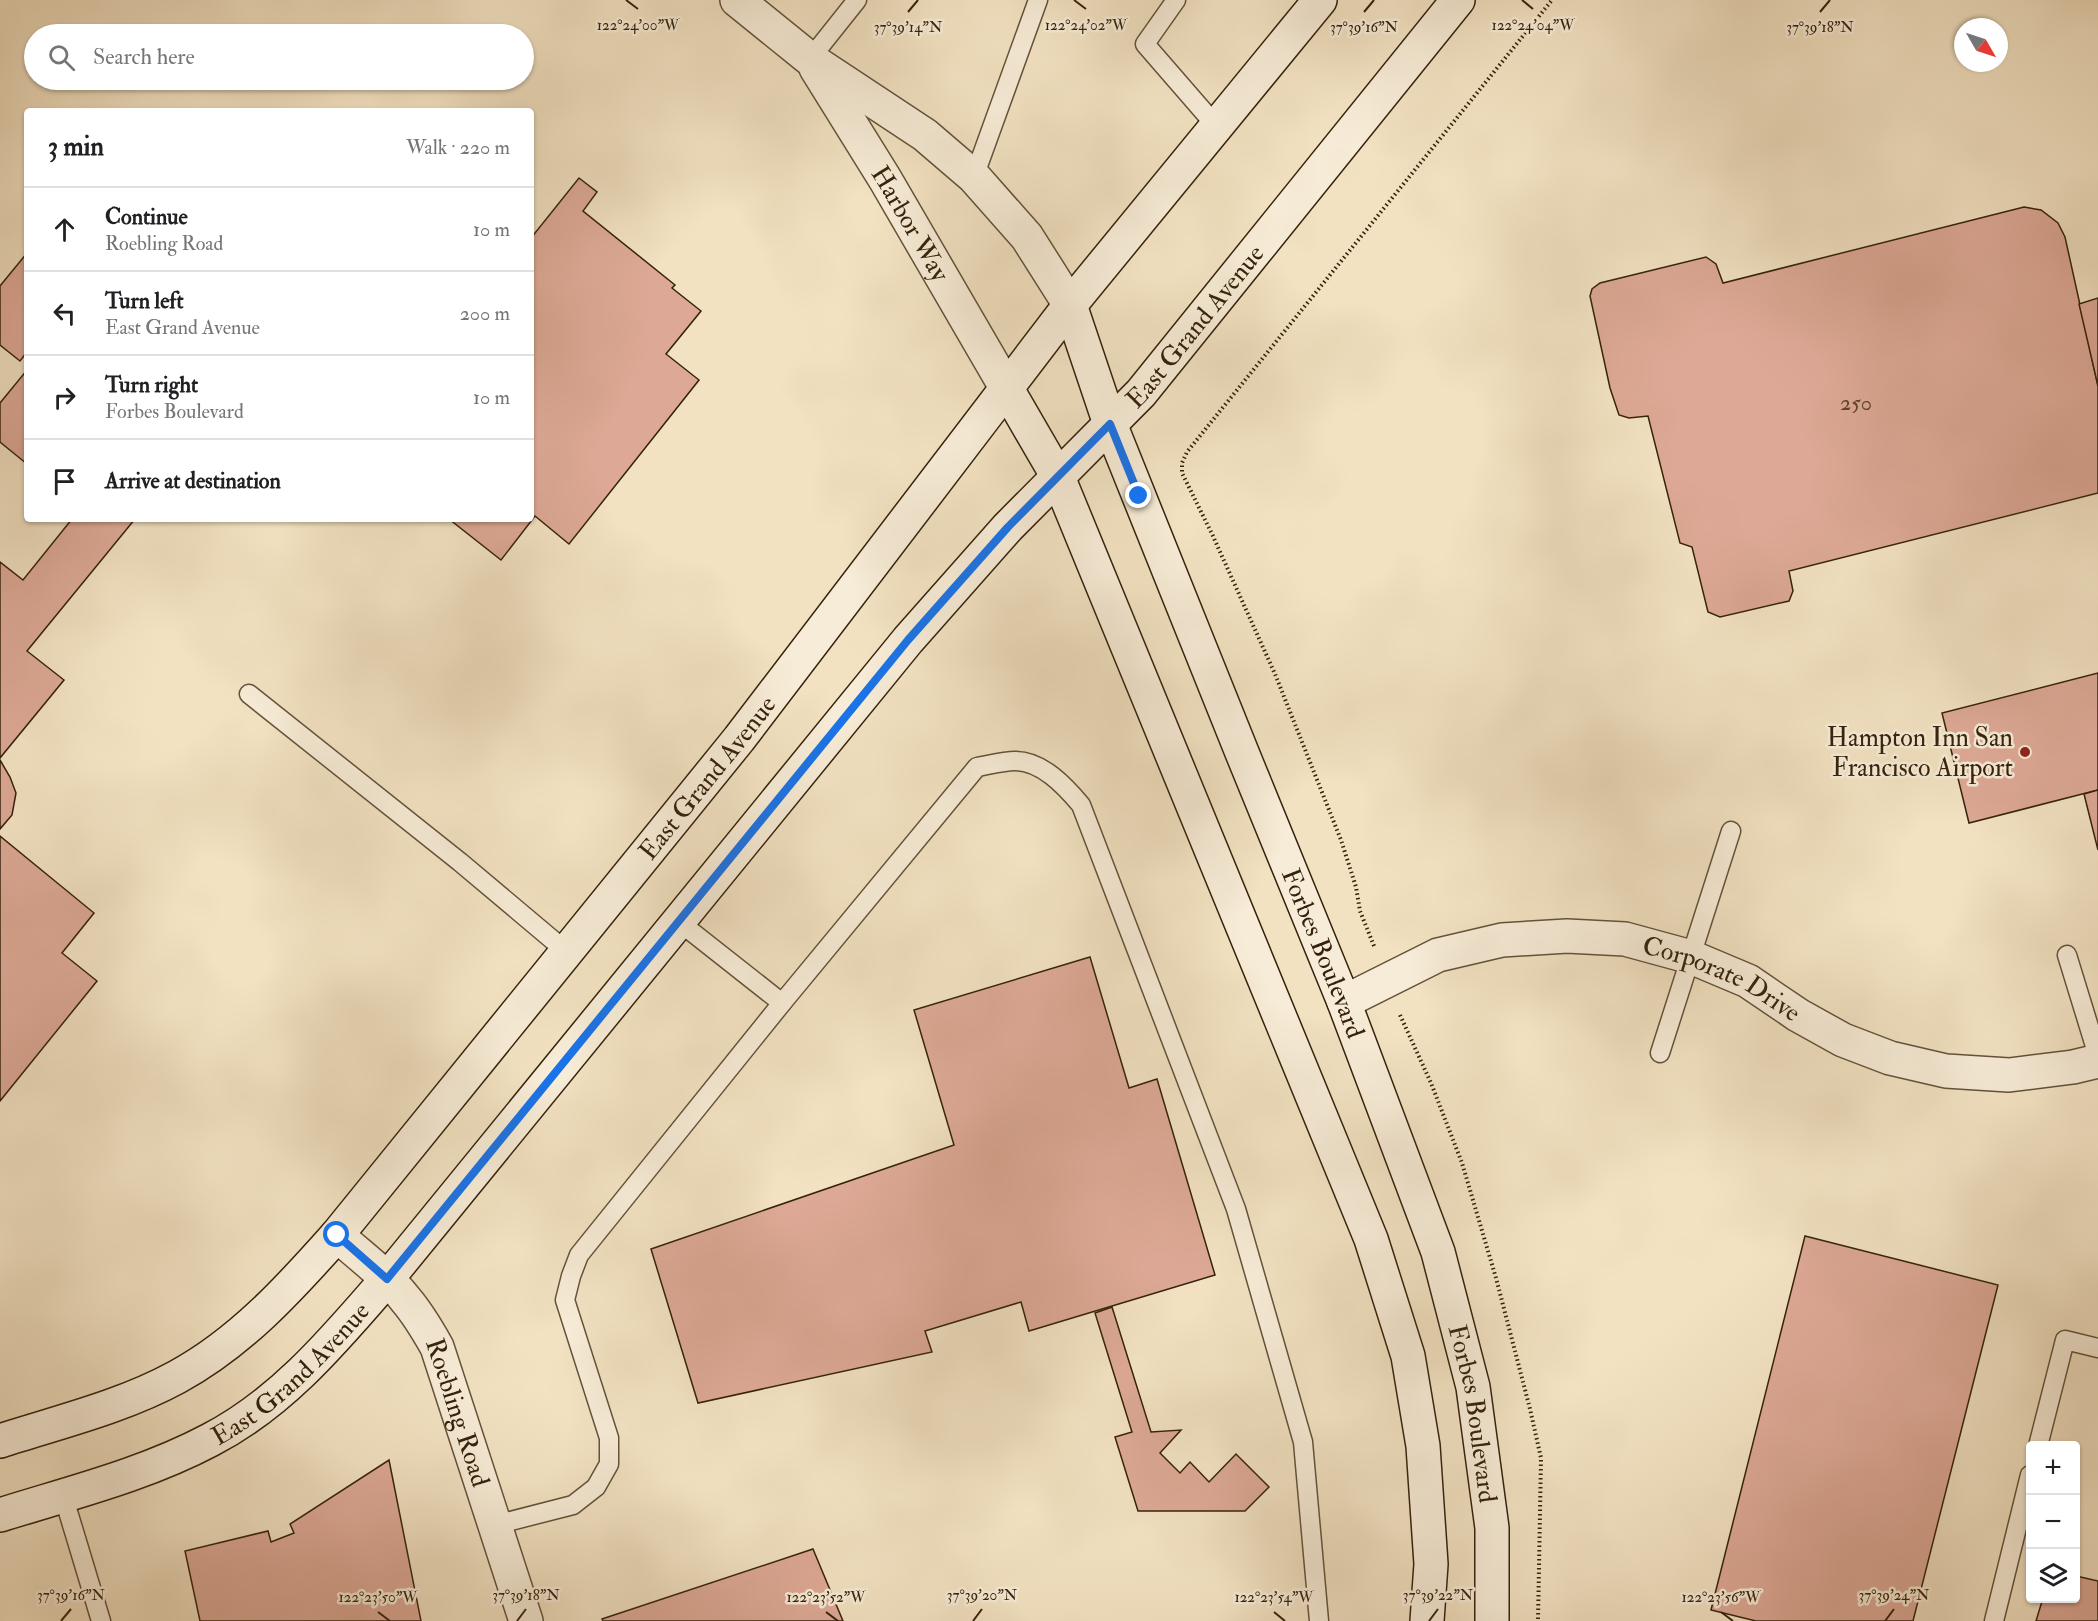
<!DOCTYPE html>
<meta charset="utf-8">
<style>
:root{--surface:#fff;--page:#f6f6f6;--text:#202124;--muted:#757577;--line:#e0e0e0}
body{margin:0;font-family:"IM FELL Double Pica",serif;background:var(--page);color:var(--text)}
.controls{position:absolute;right:18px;bottom:18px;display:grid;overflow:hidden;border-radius:6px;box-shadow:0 2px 4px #0004}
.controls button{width:54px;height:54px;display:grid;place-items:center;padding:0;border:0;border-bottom:2px solid var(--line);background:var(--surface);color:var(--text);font:30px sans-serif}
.compass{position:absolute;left:1954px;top:18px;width:54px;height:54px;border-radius:50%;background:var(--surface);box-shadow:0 2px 4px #0004;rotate:129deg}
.stop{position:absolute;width:18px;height:18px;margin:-14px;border:4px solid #1a73e8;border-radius:50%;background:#fff}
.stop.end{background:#1a73e8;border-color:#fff;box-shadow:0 2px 6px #0008}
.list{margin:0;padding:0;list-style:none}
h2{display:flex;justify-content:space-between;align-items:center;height:78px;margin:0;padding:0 24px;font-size:26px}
h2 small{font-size:20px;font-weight:400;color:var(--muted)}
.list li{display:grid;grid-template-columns:39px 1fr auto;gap:18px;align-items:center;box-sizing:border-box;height:84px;padding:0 24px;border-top:2px solid var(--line)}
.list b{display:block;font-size:22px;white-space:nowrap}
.list p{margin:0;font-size:20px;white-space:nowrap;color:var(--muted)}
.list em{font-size:20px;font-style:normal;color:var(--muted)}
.icon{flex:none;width:33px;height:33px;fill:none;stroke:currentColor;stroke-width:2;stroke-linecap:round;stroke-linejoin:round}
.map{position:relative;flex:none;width:2098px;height:1621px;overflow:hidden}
.search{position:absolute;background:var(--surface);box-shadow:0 2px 4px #0004;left:24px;top:24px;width:510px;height:66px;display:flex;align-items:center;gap:15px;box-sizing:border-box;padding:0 21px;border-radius:33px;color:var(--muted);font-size:22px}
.panel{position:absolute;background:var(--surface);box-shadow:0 2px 4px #0004;left:24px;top:108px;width:510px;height:414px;border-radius:6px}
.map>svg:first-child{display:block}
.building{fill:#dda996;stroke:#35220c;stroke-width:1.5}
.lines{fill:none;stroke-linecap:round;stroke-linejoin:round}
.service-casing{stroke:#64523a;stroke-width:21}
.minor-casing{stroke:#64523a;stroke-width:36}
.tertiary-casing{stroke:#64523a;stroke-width:36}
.secondary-casing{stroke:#35220c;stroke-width:36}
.path{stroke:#35220c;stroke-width:4;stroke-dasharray:1.5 3;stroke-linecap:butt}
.service{stroke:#f7ecd7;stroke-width:18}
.minor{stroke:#f7ecd7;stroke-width:33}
.tertiary{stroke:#f7ecd7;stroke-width:33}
.secondary{stroke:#f7ecd7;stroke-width:33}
.route{stroke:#1a73e8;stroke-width:8}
.ticks{fill:none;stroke:#35220c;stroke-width:2}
.poi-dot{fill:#8f2418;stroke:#f7ecd7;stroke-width:2}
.labels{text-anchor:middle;stroke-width:5;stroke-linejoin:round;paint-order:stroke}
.number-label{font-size:22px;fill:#5f442e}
.street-label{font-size:26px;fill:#35220c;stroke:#f7ecd7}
.poi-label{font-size:26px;fill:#35220c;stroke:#f7ecd7;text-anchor:end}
.ticks-label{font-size:15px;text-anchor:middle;fill:#35220c;stroke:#f7ecd7;stroke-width:5;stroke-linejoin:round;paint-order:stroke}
</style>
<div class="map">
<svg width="2098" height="1621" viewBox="0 0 2098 1621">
<rect width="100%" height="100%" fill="#f2e2c2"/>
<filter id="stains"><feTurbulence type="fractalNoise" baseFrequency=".00333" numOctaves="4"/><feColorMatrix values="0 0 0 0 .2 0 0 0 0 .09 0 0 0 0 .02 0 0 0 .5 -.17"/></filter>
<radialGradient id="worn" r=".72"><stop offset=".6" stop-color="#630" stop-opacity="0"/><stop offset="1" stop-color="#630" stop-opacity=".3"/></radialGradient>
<!-- building -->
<g class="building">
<path d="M 579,178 L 597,192 L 583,211 L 675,285 L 672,288 L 701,311 L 666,354 L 699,380 L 569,544 L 535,516 L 501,560 L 449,519 L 531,519 L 531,238 Z"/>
<path d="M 2024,207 L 2041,210 L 2058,223 L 2065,237 L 2098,386 L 2098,493 L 1789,571 L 1793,591 L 1789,601 L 1720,617 L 1708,612 L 1692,547 L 1680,543 L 1648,416 L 1629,418 L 1619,415 L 1610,388 L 1590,296 L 1592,289 L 1600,283 L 1706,257 L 1716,264 L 1723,283 Z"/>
<path d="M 27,253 L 27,352 L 20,361 L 0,345 L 0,286 Z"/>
<path d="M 2098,298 L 2098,386 L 2079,304 Z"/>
<path d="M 27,370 L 27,464 L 0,442 L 0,403 Z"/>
<path d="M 72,519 L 135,519 L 27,651 L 64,680 L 0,758 L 0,562 L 23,580 Z"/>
<path d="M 2098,673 L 2098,790 L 1969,823 L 1942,713 Z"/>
<path d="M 0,760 L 10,777 L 16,793 L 12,815 L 0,829 Z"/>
<path d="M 2098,790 L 2098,850 L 2084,794 Z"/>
<path d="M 0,836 L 94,913 L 62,953 L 97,981 L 0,1101 Z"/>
<path d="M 1090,957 L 1129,1088 L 1157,1079 L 1215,1275 L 1029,1331 L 1021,1302 L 925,1331 L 932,1352 L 698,1403 L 651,1249 L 954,1145 L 914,1010 Z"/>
<path d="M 1805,1236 L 1998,1285 L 1913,1621 L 1756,1621 L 1711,1610 Z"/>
<path d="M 1112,1307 L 1151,1432 L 1181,1430 L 1160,1453 L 1180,1473 L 1190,1462 L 1209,1482 L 1236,1454 L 1269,1487 L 1245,1511 L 1138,1511 L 1115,1437 L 1132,1432 L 1095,1313 Z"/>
<path d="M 389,1460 L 421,1621 L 200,1621 L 185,1551 L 268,1531 L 271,1542 L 294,1533 L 290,1524 Z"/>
<path d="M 813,1549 L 843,1621 L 603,1621 L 602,1619 Z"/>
<path d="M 2076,1576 L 2098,1581 L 2098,1621 L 2036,1621 L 2043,1598 L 2076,1598 Z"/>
</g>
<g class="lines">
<defs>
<g id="service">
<path d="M 1176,0 L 1145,44 L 1217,127"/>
<path d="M 810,59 L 857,0"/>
<path d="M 974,177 L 1038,0"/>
<path d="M 249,694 L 460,862 L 567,952"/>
<path d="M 678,921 L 782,1003"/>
<path d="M 2067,955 L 2098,1056"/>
<path d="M 1660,1053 L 1731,831"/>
<path d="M 2038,1446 L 2065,1340 L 2098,1348"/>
<path d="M 63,1495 L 101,1621"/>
<path d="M 495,1525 L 573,1505 L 596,1487 L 609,1464 L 609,1438 L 565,1300 L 571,1276 L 579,1255 L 782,1003 L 977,767 C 989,765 1003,761 1015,761 C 1042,761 1065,786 1081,805 L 1236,1209 L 1303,1442 L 1319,1621"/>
<path d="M 1994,1621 L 2030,1475"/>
</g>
<g id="minor">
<path id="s1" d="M 1344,1002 L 1438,955 L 1502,940 L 1567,936 L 1625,939 L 1691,957 L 1748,981 L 1798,1015 L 1843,1040 L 1890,1058 L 1946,1071 L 2009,1075 L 2073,1067 L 2098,1061"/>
<path id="s2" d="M 337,1235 C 360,1256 387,1275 406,1300 C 418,1314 428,1331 437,1347 L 526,1621"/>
</g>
<g id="tertiary">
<path d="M 737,0 L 810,59 L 925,135 L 974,177 L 1027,237 L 1070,305"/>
<path id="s3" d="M 816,68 L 885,179 L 1007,389"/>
</g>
<g id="secondary">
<path id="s4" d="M 1070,305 L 1110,424 L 1243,755 L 1344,1002 L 1438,1252 L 1473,1387 L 1492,1528 L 1492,1621"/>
<path d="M 1007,389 L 1058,477 L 1371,1239 L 1408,1356 L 1423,1446 L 1431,1564 L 1427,1621"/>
<path id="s5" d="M 0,1441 C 59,1422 122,1407 177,1377 C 240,1343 290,1288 337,1235 L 739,739 L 1070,305 L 1320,0"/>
<path id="s6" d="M 0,1515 C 70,1493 144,1475 210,1440 C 282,1403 335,1339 387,1279 L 908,640 L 1008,527 L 1141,393 L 1458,0"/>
</g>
</defs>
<!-- service casing -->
<use href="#service" class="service-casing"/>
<!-- minor casing -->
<use href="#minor" class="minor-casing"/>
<!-- tertiary casing -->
<use href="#tertiary" class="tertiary-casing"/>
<!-- secondary casing -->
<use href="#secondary" class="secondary-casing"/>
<!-- path -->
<g class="path">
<path d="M 1374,946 L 1360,911 L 1356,887 L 1341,840 L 1275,674 L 1212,534 L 1182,473 L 1182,463 L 1187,452 L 1552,0"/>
<path d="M 1400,1015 L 1431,1083 L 1462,1163 L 1496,1278 L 1530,1409 L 1541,1458 L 1538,1621"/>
</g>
<!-- service -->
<use href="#service" class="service"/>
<!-- minor -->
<use href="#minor" class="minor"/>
<!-- tertiary -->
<use href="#tertiary" class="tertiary"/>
<!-- secondary -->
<use href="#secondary" class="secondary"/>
</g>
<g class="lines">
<!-- route -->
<path class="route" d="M 337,1235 L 387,1279 L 908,640 L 1008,527 L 1110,424 L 1139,496"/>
</g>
<!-- ticks -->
<path class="ticks" d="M 626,0 L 638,9M 1074,0 L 1086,9M 1522,0 L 1533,9M 908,12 L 918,0M 1364,12 L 1374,0M 1820,12 L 1830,0M 378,1612 L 390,1621M 826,1612 L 838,1621M 1274,1612 L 1285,1621M 1721,1612 L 1733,1621M 61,1621 L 71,1609M 517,1621 L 526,1609M 973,1621 L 982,1609M 1429,1621 L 1438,1609M 1885,1621 L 1894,1609"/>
<!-- markers -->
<circle class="poi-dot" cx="2025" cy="752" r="6"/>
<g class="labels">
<!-- number labels -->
<g class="number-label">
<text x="1856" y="410">250</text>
</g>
<!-- street labels -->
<g class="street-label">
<text dy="9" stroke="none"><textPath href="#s3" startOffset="182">Harbor Way</textPath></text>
<text dy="9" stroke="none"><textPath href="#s6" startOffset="1714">East Grand Avenue</textPath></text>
<text dy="9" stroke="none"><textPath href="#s5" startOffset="992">East Grand Avenue</textPath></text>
<text dy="9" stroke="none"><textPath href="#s4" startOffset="696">Forbes Boulevard</textPath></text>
<text dy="9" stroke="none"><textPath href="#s1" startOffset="399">Corporate Drive</textPath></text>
<text dy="9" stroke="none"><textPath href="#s6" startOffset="328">East Grand Avenue</textPath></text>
<text dy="9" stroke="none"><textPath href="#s2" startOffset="220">Roebling Road</textPath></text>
<text dy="9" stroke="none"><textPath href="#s4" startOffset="1182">Forbes Boulevard</textPath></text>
</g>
<!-- poi labels -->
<g class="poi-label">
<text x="2013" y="746">Hampton Inn San<tspan x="2013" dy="30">Francisco Airport</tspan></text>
</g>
</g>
<g class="ticks-label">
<text x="638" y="30">122°24'00"W</text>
<text x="1086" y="30">122°24'02"W</text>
<text x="1533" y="30">122°24'04"W</text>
<text x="908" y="32">37°39'14"N</text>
<text x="1364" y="32">37°39'16"N</text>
<text x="1820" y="32">37°39'18"N</text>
<text x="71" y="1600">37°39'16"N</text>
<text x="526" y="1600">37°39'18"N</text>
<text x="982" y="1600">37°39'20"N</text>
<text x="1438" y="1600">37°39'22"N</text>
<text x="1894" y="1600">37°39'24"N</text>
<text x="378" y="1602">122°23'50"W</text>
<text x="826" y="1602">122°23'52"W</text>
<text x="1274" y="1602">122°23'54"W</text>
<text x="1721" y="1602">122°23'56"W</text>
</g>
<rect width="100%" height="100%" filter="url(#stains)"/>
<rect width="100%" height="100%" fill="url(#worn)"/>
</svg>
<div class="controls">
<button>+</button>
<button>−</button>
<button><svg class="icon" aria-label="layers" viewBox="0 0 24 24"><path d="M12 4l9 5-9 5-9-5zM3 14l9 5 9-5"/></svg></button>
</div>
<svg class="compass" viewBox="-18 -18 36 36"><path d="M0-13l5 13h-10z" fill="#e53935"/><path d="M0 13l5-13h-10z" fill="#757577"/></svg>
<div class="stop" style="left:337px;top:1235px"></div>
<div class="stop end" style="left:1139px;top:496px"></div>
<div class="search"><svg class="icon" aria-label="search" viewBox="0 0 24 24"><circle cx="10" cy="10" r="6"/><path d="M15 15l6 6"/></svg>Search here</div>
<section class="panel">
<h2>3 min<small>Walk · 220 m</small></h2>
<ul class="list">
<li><svg class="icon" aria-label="ahead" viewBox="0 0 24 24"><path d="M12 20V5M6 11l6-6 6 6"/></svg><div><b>Continue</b><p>Roebling Road</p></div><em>10 m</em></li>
<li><svg class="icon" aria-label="left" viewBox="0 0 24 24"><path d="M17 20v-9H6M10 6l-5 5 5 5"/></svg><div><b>Turn left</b><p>East Grand Avenue</p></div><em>200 m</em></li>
<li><svg class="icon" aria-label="right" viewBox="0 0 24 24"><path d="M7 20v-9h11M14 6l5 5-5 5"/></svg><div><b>Turn right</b><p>Forbes Boulevard</p></div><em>10 m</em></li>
<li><svg class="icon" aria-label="arrive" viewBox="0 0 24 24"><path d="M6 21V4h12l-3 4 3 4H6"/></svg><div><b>Arrive at destination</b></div></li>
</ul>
</section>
</div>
